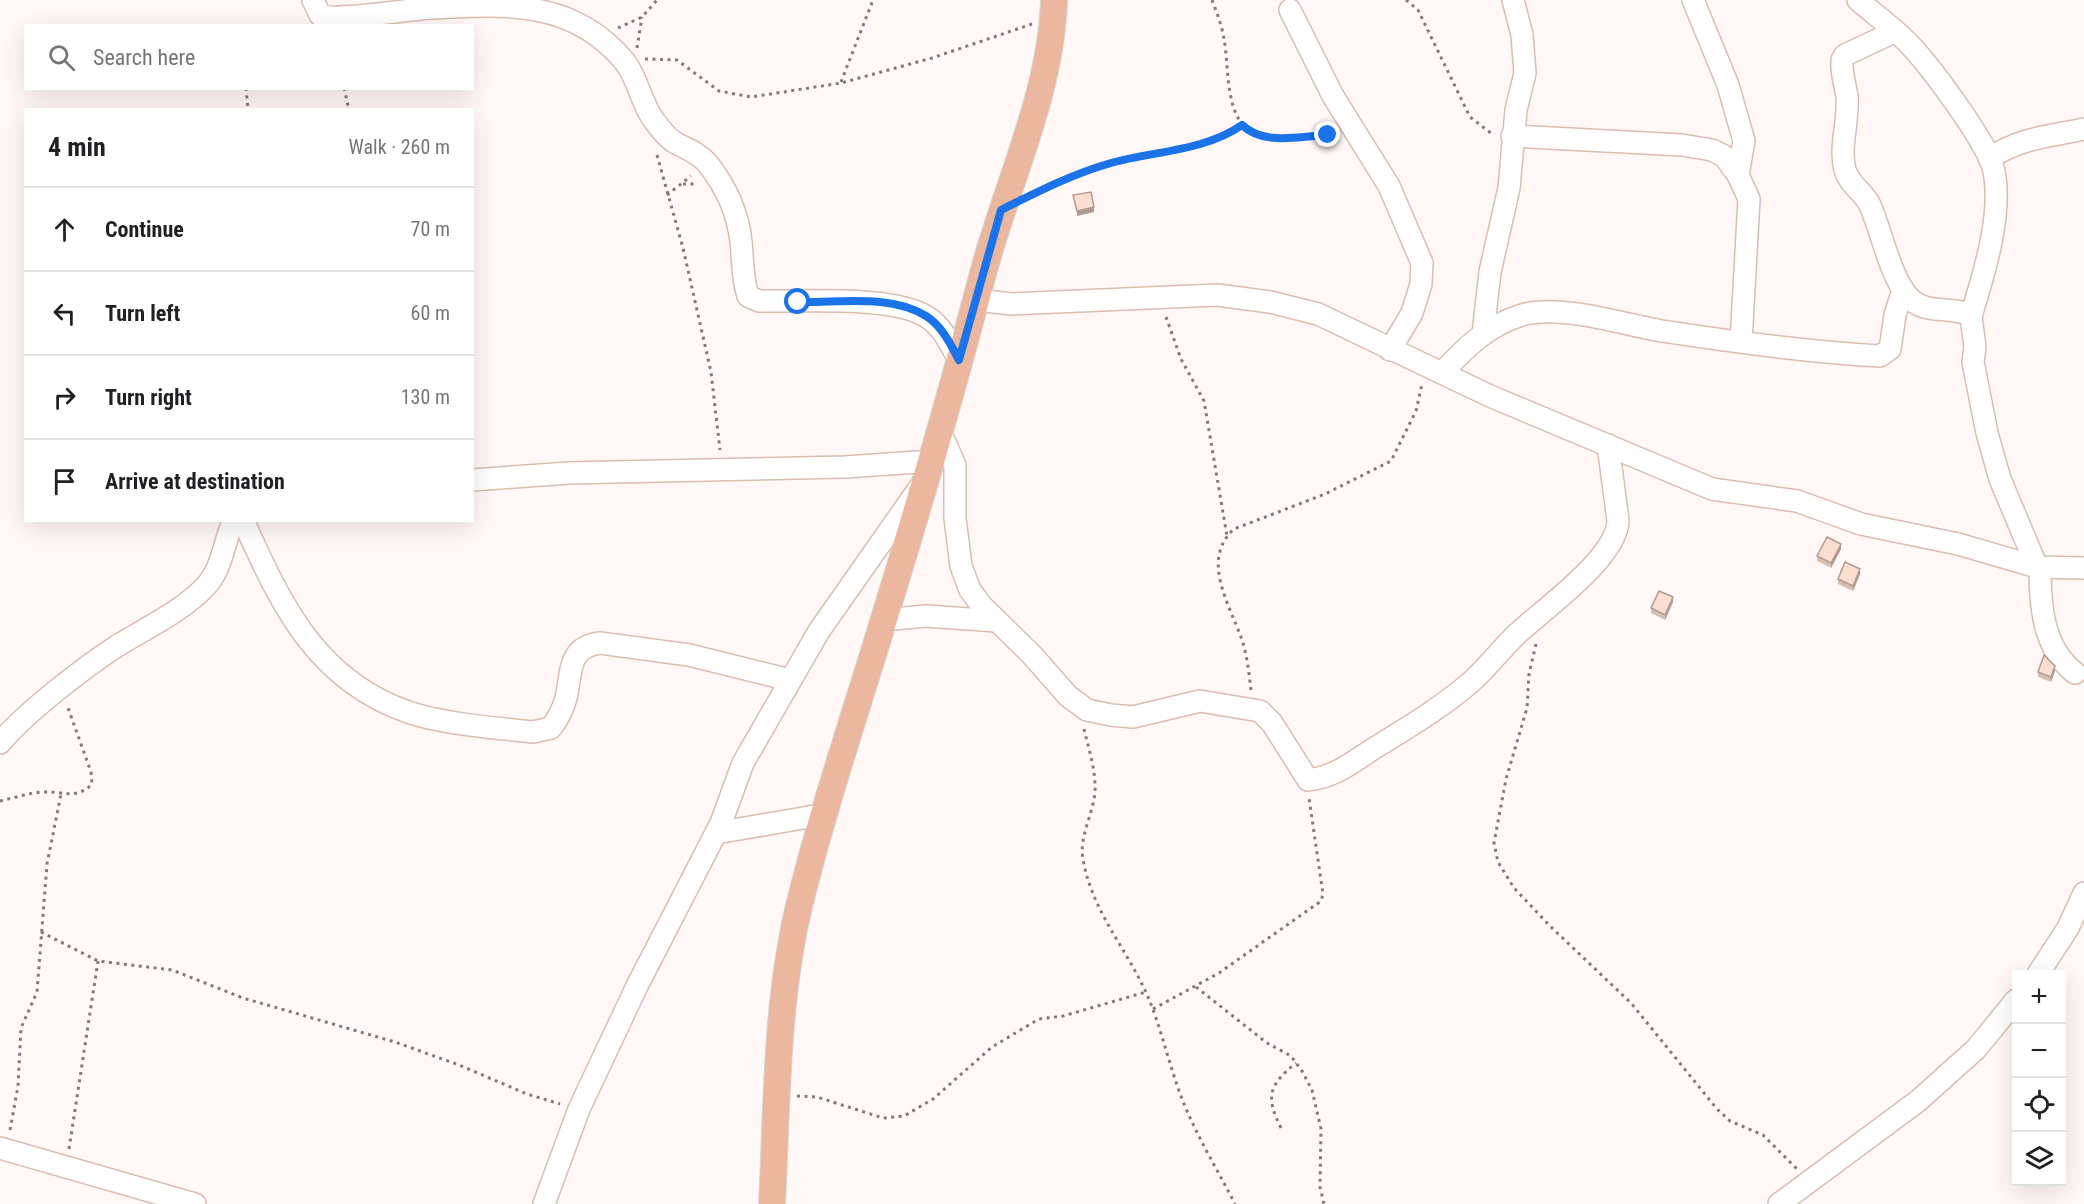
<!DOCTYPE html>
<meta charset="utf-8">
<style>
:root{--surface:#fff;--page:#f6f6f6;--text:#202124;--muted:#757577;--line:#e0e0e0}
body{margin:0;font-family:"Roboto Condensed",sans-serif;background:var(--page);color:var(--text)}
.controls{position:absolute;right:18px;bottom:18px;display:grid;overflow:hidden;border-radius:0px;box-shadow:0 6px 24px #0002}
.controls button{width:54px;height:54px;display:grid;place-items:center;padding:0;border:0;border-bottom:2px solid var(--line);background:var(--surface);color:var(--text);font:30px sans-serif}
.stop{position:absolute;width:18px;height:18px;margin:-14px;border:4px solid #1a73e8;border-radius:50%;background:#fff}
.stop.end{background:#1a73e8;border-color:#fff;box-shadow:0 2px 6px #0008}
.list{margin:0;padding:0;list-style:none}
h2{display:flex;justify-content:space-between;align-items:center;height:78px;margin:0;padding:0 24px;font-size:26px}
h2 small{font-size:20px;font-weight:400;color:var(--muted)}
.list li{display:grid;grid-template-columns:39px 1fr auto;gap:18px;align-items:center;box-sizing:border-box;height:84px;padding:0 24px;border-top:2px solid var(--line)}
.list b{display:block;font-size:22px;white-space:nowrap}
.list em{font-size:20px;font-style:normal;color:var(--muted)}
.icon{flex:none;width:33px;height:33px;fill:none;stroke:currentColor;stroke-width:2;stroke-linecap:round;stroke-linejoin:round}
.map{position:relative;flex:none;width:2084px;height:1204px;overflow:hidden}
.search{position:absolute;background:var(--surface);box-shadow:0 6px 24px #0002;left:24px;top:24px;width:450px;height:66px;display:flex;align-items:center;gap:15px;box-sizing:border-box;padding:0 21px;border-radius:0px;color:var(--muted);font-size:22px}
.panel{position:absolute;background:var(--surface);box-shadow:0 6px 24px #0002;left:24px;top:108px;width:450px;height:414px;border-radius:0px}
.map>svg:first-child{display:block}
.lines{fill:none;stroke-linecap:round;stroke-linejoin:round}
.minor-casing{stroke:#dabdb0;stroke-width:24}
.major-casing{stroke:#d5d4d3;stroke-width:28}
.path{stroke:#827a76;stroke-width:3;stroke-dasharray:3 4.5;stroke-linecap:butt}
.minor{stroke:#fff;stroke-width:21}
.major{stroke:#ebb79e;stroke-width:26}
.wall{fill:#d8bfb3}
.shaded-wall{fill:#b09b92}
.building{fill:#fbded0;stroke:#b09b92;stroke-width:1.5}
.route{stroke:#1a73e8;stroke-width:8}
</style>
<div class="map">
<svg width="2084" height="1204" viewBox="0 0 2084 1204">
<rect width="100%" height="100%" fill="#fff8f6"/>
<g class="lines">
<defs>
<g id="minor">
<path d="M 313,0 L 320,15 C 334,22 410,9 432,8 C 508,4 574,0 625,62 C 638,79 641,102 653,119 C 659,127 665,136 674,142 C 686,149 698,152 708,164 C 726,187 738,212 741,242 C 743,260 742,278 748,296 L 759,301 C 801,302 894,295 927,317 C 942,326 951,345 959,360"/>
<path d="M 1693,0 L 1728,85 L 1744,141 L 1738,175"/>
<path d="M 1858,0 C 1875,15 1895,29 1910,45 C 1931,67 1985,140 1993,167 C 2004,211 1984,274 1971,316"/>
<path d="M 1290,10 L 1333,96 L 1389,186 L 1422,263 L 1421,284 L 1412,313 L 1390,350"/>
<path d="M 1894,32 L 1845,55 L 1842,60 C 1841,73 1845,84 1847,96 C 1849,120 1839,147 1845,170 C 1849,184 1862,191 1869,203 C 1882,230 1891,285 1914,302 C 1931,314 1954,306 1971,316 L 1975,347 L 1973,362 L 1987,433 L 2000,479 L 2037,567"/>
<path d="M 1512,136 L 1682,145 L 1712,150 L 1724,156 L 1738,175 L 1749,199 L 1741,342"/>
<path d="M 1989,158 C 2024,137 2046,137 2084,129"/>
<path d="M 976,300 L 1012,304 L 1217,295 L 1270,302 L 1318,314 L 1490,396 L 1712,489 L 1797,501 L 1861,524 L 1958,544 L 2037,567 L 2084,568"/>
<path d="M 1483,334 L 1490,272 L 1509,188 L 1516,110 L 1525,73 L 1522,35 L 1513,0"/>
<path d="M 1442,373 C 1465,348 1488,325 1522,315 C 1562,304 1621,324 1662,331 C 1734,342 1807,352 1880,356 L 1890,349 L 1895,315 L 1903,290"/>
<path d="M 940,431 L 955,465 L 955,518 L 961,566 L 970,590 L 981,605 L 1032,655 L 1068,696 L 1087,710 L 1111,715 L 1133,717 L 1200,701 L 1260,711 L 1272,723 L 1308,780 C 1335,777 1351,763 1373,749 C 1407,728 1441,708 1471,682 C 1488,667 1501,649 1518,633 C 1545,608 1618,557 1618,520 L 1608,445"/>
<path d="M 472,480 L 569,473 L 845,467 L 932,461"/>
<path d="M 243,520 C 281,605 317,682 411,713 C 444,724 498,728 533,732 L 551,728 C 558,719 563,709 566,698 C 572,673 567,647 600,643 L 689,655 L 790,680"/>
<path d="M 2040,568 C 2040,606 2043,648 2075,673"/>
<path d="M 883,620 L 926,616 L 997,621"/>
<path d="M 0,743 C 26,712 82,669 117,646 C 146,628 181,612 205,587 C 223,568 223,543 234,520"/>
<path d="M 716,833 L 826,814"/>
<path d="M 2038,974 L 2068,928 L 2084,893"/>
<path d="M 0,1148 L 195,1204"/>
<path d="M 544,1204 L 579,1109 L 637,986 L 721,823 L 743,763 L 819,631 L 920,487"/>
<path d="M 1779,1204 L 1918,1101 L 1976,1049 L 2016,1000"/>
</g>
<path id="major" d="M 772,1204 C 777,1105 776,1003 799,906 C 823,809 855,714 884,619 C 919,505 952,392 982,277 C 1006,185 1051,96 1054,0"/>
</defs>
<!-- minor casing -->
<use href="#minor" class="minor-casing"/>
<!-- major casing -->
<use href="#major" class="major-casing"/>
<!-- path -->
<g class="path">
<path d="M 1212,0 C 1217,13 1222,26 1224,39 C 1230,69 1223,127 1261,136 C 1283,141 1312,136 1335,134"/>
<path d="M 1406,0 L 1418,10 L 1470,117 L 1492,134"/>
<path d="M 618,28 L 642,17 L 657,0"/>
<path d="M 637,48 L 642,17"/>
<path d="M 645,59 L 677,60 L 719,91 L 751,97 L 841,83 L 932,58 L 1032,24"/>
<path d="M 841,82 L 873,0"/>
<path d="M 246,88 L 248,110"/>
<path d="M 344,88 L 349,110"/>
<path d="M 657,155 L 683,248 L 711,372 L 720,450"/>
<path d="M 683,184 L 697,184"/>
<path d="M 667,195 L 691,176"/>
<path d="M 1030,196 C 1056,183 1083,171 1111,163 C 1154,151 1205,151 1242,125"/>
<path d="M 1166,317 L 1181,359 L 1204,401 L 1227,536"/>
<path d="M 1536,644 L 1529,674 L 1527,708 L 1506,779 L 1494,843 L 1498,862 L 1514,888 L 1550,926 L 1631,1003 L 1717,1109 L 1730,1121 L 1763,1135 L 1797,1169"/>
<path d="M 1251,690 C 1249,673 1247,655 1242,640 C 1230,605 1200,560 1234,529 L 1325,494 L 1391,461 L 1416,411 L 1422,384"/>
<path d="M 1084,729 C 1089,750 1096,771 1095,792 C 1093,815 1079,836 1083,859 C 1091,908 1124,946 1145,990 C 1159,1021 1166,1053 1177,1085 C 1191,1127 1215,1165 1235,1204"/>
<path d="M 0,801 C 14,798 28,793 43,792 C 62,791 77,800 92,784 L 91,772 L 67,705"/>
<path d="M 41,932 L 98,961 L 172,970 L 243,998 L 395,1042 L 459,1065 L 527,1094 L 560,1104"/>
<path d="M 1196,987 L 1267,1043 L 1291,1056 L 1302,1071 L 1312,1090 L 1321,1129 L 1320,1187 L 1324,1204"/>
<path d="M 1153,1009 L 1219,973 L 1321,901 L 1323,894 L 1309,798"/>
<path d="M 797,1096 L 817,1097 L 883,1118 L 904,1116 L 933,1099 L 992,1047 L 1039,1019 L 1063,1016 L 1146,992"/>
<path d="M 1281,1128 C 1265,1096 1269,1085 1296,1063"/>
<path d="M 10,1130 L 18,1086 L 21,1028 L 37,992 L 47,864 L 61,794"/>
<path d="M 69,1149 L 98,961"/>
</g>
<!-- minor -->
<use href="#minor" class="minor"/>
<!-- major -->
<use href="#major" class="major"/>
</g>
<!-- wall -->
<g class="wall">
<path d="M 1841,549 L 1831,568 L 1817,561 L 1817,556 Z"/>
<path d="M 1860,574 L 1853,591 L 1838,584 L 1838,579 Z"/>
<path d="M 1673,602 L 1665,620 L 1651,613 L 1651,608 Z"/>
<path d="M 2055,671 L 2051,682 L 2038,677 L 2038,672 Z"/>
</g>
<!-- shaded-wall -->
<g class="shaded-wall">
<path d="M 1094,207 L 1094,212 L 1077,216 L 1077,211 Z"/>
<path d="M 1841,544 L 1841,549 L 1831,568 L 1831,563 Z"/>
<path d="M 1860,569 L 1860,574 L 1853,591 L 1853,586 Z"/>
<path d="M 1673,597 L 1673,602 L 1665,620 L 1665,615 Z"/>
<path d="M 2055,666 L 2055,671 L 2051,682 L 2051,677 Z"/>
</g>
<!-- building -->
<g class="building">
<path d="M 1091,192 L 1094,207 L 1077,211 L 1073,195 Z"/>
<path d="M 1827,537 L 1841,544 L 1831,563 L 1817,556 Z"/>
<path d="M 1845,562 L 1860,569 L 1853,586 L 1838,579 Z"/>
<path d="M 1659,591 L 1673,597 L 1665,615 L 1651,608 Z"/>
<path d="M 2044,655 L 2055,666 L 2051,677 L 2038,672 Z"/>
</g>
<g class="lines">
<!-- route -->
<path class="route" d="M 798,302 C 839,303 890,294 926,316 C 942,326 951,345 959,360 L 1001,210 C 1037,192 1072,174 1111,163 C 1154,151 1205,151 1242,125 C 1264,146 1300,136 1328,135"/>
</g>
</svg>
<div class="controls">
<button>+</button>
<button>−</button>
<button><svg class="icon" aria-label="locate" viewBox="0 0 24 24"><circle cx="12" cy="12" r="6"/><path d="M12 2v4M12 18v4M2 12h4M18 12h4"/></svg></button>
<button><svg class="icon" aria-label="layers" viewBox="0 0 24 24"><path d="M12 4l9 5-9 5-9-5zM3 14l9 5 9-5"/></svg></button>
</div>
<div class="stop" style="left:798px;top:302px"></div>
<div class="stop end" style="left:1328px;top:135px"></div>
<div class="search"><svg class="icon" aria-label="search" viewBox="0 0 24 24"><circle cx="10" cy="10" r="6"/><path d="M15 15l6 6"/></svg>Search here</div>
<section class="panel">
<h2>4 min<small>Walk · 260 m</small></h2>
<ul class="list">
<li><svg class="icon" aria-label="ahead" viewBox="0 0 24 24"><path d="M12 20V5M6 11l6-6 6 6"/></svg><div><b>Continue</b></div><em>70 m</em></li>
<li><svg class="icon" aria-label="left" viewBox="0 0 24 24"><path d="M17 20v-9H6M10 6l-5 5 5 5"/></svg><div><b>Turn left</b></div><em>60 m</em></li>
<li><svg class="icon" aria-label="right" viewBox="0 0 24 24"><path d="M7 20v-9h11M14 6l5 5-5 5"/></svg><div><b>Turn right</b></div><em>130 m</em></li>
<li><svg class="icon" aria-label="arrive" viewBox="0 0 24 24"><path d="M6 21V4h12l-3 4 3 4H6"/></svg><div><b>Arrive at destination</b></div></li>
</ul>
</section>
</div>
